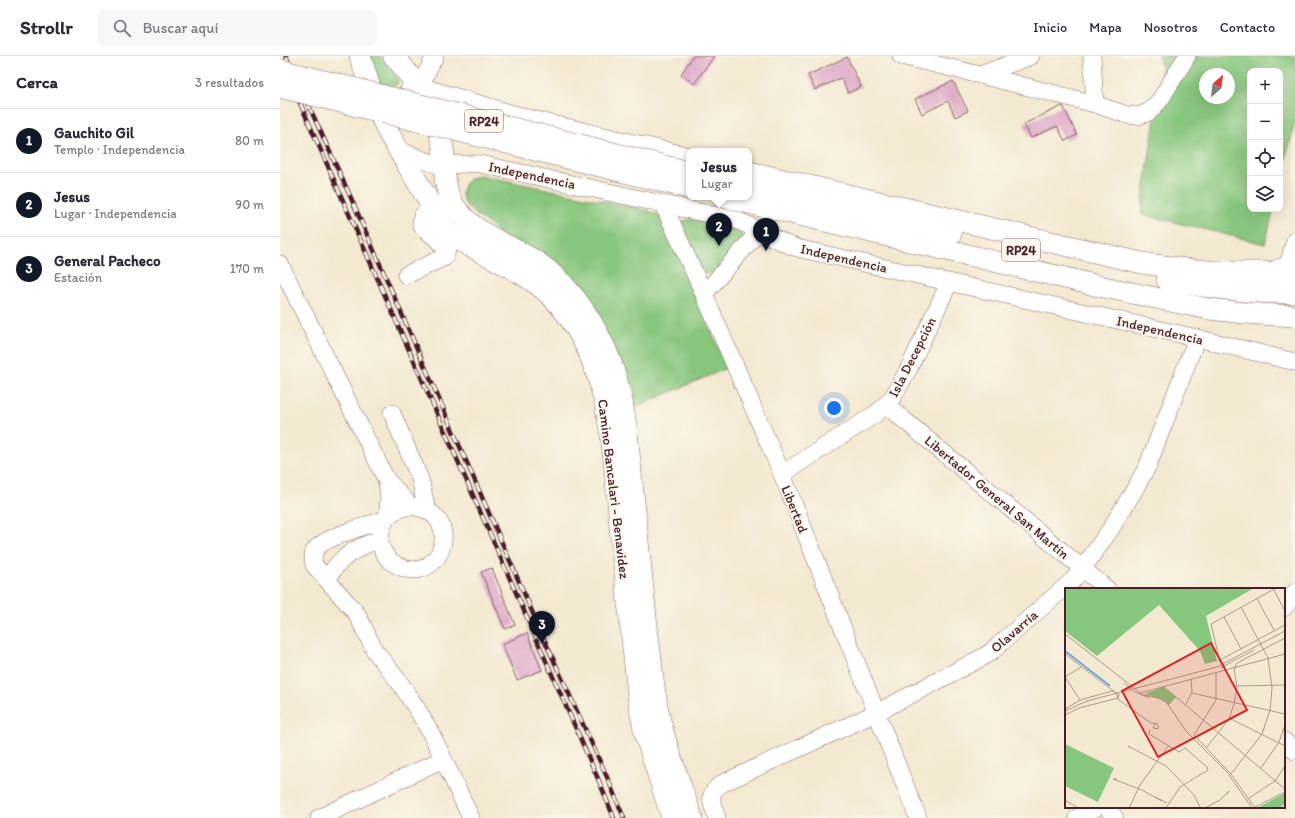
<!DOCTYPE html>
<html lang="es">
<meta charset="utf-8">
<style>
:root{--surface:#fff;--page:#f7f7f7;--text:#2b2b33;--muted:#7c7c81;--line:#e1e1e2;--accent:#111827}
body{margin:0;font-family:Itim,sans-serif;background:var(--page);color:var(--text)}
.controls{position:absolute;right:12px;top:12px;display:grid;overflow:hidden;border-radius:8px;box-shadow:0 4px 16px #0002}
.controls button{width:36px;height:36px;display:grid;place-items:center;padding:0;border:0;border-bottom:1px solid var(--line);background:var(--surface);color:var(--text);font:20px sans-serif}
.compass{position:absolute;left:919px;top:12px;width:36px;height:36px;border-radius:50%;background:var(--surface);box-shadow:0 4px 16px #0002;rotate:28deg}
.you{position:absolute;left:554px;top:352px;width:14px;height:14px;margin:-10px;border:3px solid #fff;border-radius:50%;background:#1a73e8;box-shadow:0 0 0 6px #1a73e833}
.badge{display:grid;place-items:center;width:26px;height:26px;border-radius:50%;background:var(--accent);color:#fff;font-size:13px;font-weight:700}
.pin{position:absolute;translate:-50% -33px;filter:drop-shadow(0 1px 2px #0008)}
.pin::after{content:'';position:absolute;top:21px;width:14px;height:12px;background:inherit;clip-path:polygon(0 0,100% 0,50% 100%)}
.popup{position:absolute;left:406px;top:92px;width:66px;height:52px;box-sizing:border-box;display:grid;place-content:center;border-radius:8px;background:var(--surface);filter:drop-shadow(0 1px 3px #0005);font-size:13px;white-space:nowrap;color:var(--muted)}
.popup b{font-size:15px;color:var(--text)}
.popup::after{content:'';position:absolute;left:50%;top:100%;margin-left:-8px;border:8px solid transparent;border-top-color:var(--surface)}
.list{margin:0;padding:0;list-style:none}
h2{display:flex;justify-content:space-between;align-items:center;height:52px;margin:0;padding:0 16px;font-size:17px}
h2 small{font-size:13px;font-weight:400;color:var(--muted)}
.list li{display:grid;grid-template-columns:26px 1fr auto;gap:12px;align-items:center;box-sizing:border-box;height:64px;padding:0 16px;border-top:1px solid var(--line)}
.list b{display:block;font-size:15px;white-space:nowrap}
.list p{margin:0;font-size:13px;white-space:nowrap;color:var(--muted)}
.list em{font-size:13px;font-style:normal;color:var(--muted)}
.icon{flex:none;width:22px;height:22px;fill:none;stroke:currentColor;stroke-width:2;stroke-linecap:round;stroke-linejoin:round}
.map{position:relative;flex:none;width:1015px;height:762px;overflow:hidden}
header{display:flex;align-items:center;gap:24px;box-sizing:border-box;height:56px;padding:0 20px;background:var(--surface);border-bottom:1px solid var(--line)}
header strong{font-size:19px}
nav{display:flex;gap:22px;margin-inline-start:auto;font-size:14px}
.search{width:280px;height:36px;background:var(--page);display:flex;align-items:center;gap:10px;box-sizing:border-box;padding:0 14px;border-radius:8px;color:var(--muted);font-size:15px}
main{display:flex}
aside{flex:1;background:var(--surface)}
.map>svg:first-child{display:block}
.green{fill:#87c67d;stroke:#687254;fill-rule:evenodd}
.building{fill:#dfa8c7}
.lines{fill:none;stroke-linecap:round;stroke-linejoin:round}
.minor-casing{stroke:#856665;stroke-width:18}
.major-casing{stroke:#856665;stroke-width:22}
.minor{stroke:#fff;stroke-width:17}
.major{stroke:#fff;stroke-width:21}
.rail-casing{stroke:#4a1f2b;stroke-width:4.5}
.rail{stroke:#fbf7ec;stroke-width:3;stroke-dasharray:9;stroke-linecap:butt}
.major-bridge-casing{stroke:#856665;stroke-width:22;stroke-linecap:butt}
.major-bridge{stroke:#fff;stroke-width:21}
.labels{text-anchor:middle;stroke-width:3.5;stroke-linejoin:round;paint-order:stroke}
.shield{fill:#fbf7ec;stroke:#7f6065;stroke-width:1}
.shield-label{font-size:13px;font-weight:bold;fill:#4a1f2b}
.street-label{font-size:14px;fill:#4a1f2b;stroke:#fbf7ec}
.inset-river{fill:none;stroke:#72a4dd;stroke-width:2}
.inset-road{fill:none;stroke:#af988e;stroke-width:1}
.view{fill:#d62828;fill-opacity:0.15;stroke:#d62828;stroke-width:2}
.inset-edge{fill:none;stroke:#4a1f2b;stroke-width:2}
</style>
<header>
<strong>Strollr</strong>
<div class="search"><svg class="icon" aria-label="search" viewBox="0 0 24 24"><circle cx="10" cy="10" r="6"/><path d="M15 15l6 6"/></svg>Buscar aquí</div>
<nav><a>Inicio</a><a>Mapa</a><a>Nosotros</a><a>Contacto</a></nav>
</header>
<main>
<aside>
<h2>Cerca<small>3 resultados</small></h2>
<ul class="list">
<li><span class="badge">1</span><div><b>Gauchito Gil</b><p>Templo · Independencia</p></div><em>80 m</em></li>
<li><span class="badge">2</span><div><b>Jesus</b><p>Lugar · Independencia</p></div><em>90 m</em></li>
<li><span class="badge">3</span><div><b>General Pacheco</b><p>Estación</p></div><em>170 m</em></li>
</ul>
</aside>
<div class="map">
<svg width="1015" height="762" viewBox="0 0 1015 762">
<rect width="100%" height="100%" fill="#fbf7ec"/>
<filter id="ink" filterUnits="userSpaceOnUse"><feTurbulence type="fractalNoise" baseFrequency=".025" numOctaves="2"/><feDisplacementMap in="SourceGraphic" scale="8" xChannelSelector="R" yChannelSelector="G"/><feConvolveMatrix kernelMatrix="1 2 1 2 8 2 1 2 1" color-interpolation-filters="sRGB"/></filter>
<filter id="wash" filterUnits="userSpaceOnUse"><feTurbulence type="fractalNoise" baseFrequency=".012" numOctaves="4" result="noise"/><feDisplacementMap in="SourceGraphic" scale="16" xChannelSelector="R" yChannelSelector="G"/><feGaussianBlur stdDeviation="0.9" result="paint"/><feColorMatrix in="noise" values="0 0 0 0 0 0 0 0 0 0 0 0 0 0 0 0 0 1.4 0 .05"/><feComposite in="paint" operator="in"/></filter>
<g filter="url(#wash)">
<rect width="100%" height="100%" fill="#f3e9d0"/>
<!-- green -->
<g class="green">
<path d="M 88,0 L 100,0 C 106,7 121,18 117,28 L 102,35 Z"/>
<path d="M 878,0 L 1015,0 L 1015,65 L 1000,127 L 1000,15 L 970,15 L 970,153 L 994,153 L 985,188 L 861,158 L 882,13 ZM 925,18 L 949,18 L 949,42 L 925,42 Z"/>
<path d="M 199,119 L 367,154 L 376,158 L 382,162 L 447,312 L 351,353 L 213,171 C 201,162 177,149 183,132 C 186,123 191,122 199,119 Z"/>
<path d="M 410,163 L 457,175 L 461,178 L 462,182 L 433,217 L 423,218 L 401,170 L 402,166 Z"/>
</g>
<g id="blocks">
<!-- building -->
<g class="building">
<path d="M 413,0 L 434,0 L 414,28 L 401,18 Z"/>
<path d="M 567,1 L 581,31 L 568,37 L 561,22 L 535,34 L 528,19 Z"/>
<path d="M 673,25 L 688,55 L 675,61 L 668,45 L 642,58 L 635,43 Z"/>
<path d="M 782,50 L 783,50 L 797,79 L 785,85 L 777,70 L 751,82 L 744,68 Z"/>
<path d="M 212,512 L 235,569 L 225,573 L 201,516 Z"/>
<path d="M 247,577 L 262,614 L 237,624 L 222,588 Z"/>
</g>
</g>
</g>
<g filter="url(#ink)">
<use href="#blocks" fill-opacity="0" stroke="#856665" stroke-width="1"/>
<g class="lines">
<defs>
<g id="minor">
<path d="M 621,0 L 700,19 L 815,48 L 812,0"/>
<path d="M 700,19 L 751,0"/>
<path d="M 139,32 L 155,0"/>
<path d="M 815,48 L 847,59 L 858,60 L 869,56 L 880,44 L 907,0"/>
<path d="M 117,93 C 132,99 149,108 165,109 C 177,109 189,107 200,108 L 456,164 C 477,172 496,185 517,192 L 917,282 L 1015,306"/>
<path d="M 383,148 L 424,238 L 502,418 L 638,762"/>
<path d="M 0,208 L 106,423 C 110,437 110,449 106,463 C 91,468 42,482 35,494 C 32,499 33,504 34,509 L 77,558 L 95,595 L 120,627 L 137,653 L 152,679 L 191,762"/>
<path d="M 1008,209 L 1015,185"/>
<path d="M 987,216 L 1015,206"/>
<path d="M 126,219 L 165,201 L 167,195 L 165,191 L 141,169 L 142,160 L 151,151"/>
<path d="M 424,238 L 480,174"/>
<path d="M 606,349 L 827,533"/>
<path d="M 112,357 L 140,423 L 147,454"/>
<path d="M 502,418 L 597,357 L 613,341 L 629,312 L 669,227"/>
<path d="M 106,423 L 130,450 C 185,455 164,526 123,512 C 114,509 107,503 103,495 C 96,482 102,464 113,456 C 118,453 124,451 130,450"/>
<path d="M 48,523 C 58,501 78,491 100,483"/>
<path d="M 1004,552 L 1015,536"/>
<path d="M 1004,685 L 1015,695"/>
<path d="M 827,751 L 835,762"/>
<path d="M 39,762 L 163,703"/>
<path d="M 437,762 C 431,745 426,738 443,727 L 596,657 L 703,601 L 712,595 L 792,525 L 803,512 L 830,474 L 856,431 L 868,409 L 917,282"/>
<path d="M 797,762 L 817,751"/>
</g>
<g id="major">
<path d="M 80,0 L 96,50 L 109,78 L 163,169 C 174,183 189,190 205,198 C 228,210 252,222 271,240 C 333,303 333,399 341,481 C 347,536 353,592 359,647 L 365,678 L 392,762"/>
<path d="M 114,0 C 135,25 156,53 162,86 C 167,107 161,129 173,148 C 192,177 226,187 254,204 C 280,221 301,247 316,274 C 346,327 347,379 353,437 C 359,493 364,548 371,604 C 373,624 375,644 380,664 C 388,697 401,730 412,762"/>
<path d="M 131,34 L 139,32 L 247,64 L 409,102"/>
<path d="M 469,116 L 862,207 L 905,213 L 939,216 L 984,216 L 1015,220"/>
<path d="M 469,131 L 671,178"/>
<path d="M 443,141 L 819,230 L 890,245 L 929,253 L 965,257 L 1015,260"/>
<path d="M 887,224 C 930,232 972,238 1015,237"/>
</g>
</defs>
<!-- minor casing -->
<use href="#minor" class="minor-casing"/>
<!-- major casing -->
<use href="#major" class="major-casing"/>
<!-- minor -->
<use href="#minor" class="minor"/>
<!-- major -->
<use href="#major" class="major"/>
<defs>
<g id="rail">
<path d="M 6,0 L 71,142 L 265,585 L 327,721 L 344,762"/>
<path d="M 13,31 L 319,725 L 334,762"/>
</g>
</defs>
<!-- rail casing -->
<use href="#rail" class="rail-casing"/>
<!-- rail -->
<use href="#rail" class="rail"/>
<defs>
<g id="major-bridge">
<path d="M 0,14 L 409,116"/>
<path d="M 0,31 L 409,132"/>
</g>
</defs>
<!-- major-bridge casing -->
<use href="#major-bridge" class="major-bridge-casing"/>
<!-- major-bridge -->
<use href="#major-bridge" class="major-bridge"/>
</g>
</g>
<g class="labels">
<!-- shield labels -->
<g class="shield">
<rect x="185" y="54" width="38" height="22" rx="3"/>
<rect x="722" y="183" width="38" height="22" rx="3"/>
</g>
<g class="shield-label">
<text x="204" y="70">RP24</text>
<text x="741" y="199">RP24</text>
</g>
<!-- street labels -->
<g class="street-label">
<text transform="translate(252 119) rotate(12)" y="5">Independencia</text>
<text transform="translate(564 202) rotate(13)" y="5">Independencia</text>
<text transform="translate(880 274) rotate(13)" y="5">Independencia</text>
<text transform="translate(632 301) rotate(-63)" y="5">Isla Decepción</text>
<text transform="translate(334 433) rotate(83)" y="5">Camino Bancalari - Benavídez</text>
<text transform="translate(717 441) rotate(40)" y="5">Libertador General San Martín</text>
<text transform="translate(515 453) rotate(68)" y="5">Libertad</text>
<text transform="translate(734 575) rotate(-41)" y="5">Olavarría</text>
</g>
</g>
<!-- overview -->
<g transform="translate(785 532)">
<rect width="220" height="220" fill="#f3e9d0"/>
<path d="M 0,0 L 189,0 L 141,28 L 152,73 L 140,76 L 135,63 L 94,17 L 32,68 L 0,43 ZM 98,99 L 111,109 L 104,117 L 100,113 L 79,106 ZM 0,156 L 49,180 L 33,214 L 0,198 ZM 220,205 L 220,216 L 214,220 L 192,220 Z" fill="#87c67d"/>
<path class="inset-river" d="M 0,63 L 45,98"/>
<path class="inset-road" d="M 209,2 L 220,23M 192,11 L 209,42M 159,29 L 176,61M 0,46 L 78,107 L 93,110 L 102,115 L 121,143 L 162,184 L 187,220M 0,66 L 51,105 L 54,112 L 86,135 L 93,136 L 93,141 L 88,140 L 90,136M 155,72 L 220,37M 155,74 L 146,36 L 211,0M 155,80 L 189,62M 169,80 L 172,75 L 220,50M 151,85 L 151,112 L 129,147 L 166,186 L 190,220M 0,89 L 15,112M 0,89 L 16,79M 59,95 L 70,104 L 84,110M 98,98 L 220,201M 171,98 L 220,97M 75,105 L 220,66M 127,105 L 220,126M 121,116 L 127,104 L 126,91M 0,121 L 15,112 L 47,103 L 54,106 L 53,110 L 14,120 L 0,127M 0,123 L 22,113 L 152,79 L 220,43M 164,130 L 220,158M 85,141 L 84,146 L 114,164 L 120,160 L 142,179M 142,159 L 164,131 L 169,116 L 172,100 L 169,80M 66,160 L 63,158 L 101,178 L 129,207 L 135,219M 196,180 L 214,154 L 220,137M 166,186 L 197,146 L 205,122 L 207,100 L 203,70 L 176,19M 52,191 L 48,191 L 77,202M 77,202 L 97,213M 90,209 L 102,215M 184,210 L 210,193 L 220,178M 0,212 L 13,220M 190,219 L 220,204M 64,220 L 75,197 L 104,157M 101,220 L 115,199 L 143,182 L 142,179M 140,220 L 155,212 L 164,203 L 162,206"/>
<path class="view" d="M 146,55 L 182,122 L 93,169 L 57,103 Z"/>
<rect width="220" height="220" class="inset-edge"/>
</g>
</svg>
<div class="controls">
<button>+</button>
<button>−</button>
<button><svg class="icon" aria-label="locate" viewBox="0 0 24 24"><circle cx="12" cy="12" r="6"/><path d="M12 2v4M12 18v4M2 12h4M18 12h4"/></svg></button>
<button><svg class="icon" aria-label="layers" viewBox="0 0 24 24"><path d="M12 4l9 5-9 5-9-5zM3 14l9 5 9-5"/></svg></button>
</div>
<svg class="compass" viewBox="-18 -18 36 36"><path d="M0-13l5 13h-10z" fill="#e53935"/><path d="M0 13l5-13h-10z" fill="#7c7c81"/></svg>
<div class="you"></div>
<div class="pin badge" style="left:486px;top:195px">1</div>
<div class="pin badge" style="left:439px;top:190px">2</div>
<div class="popup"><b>Jesus</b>Lugar</div>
<div class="pin badge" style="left:262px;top:588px">3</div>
</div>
</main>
